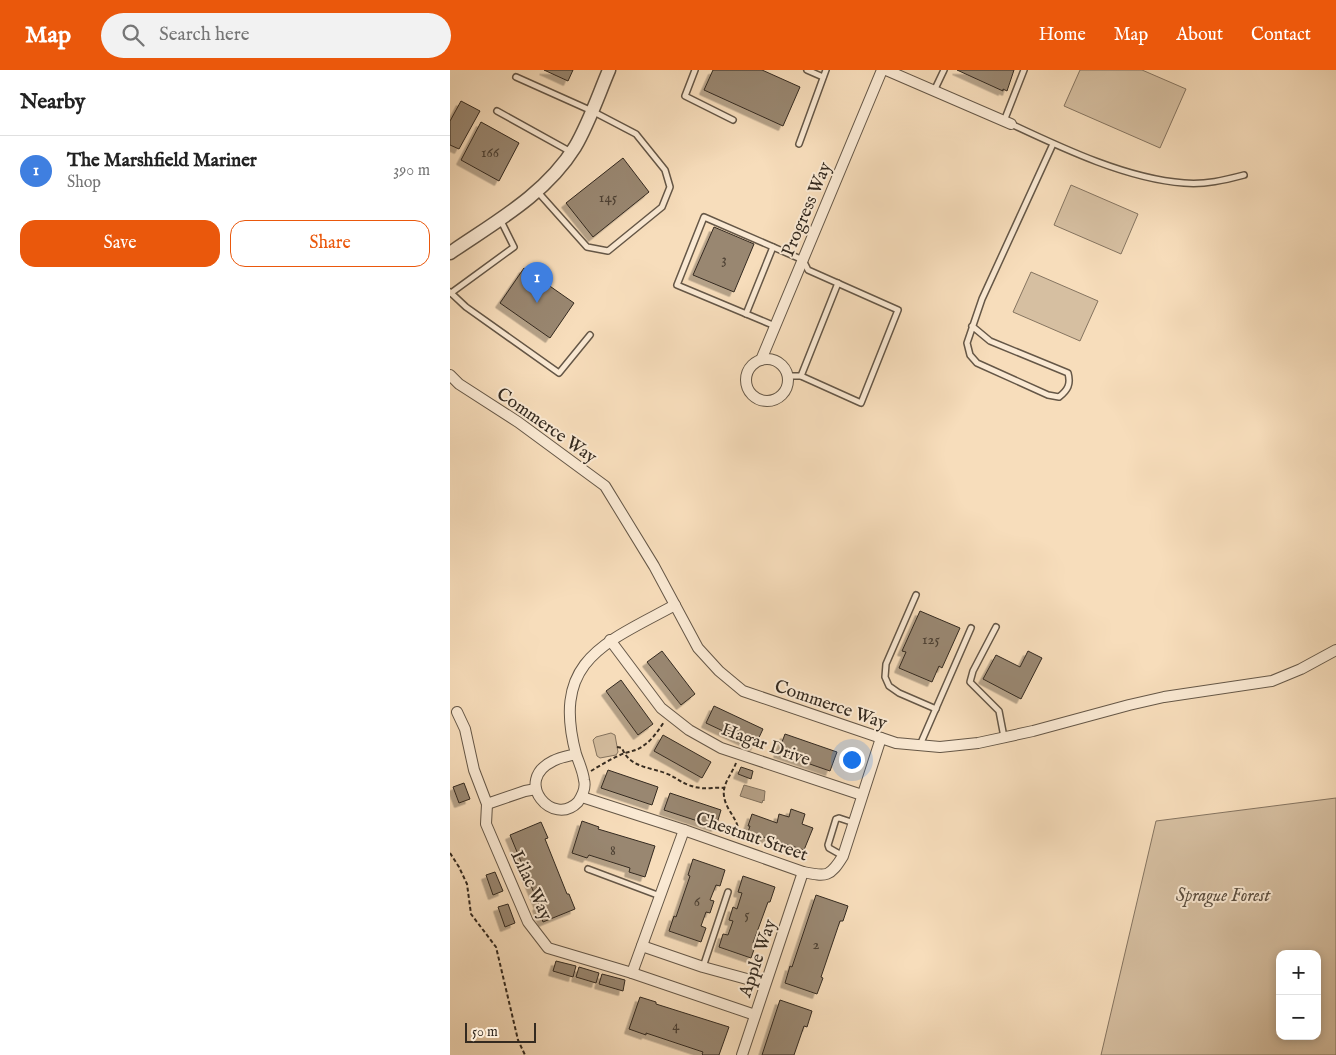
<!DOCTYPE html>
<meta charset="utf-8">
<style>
:root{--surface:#fff;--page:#f2f2f2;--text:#222;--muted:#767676;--line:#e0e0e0;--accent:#ea580c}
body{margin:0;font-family:"IM FELL English",serif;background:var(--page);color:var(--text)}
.controls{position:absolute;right:15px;bottom:15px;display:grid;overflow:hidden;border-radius:10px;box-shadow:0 2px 8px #0003}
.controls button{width:45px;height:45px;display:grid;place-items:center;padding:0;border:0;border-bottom:1px solid var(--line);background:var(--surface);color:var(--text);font:25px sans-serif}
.scale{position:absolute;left:15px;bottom:12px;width:71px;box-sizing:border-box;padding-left:5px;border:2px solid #342a20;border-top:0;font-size:14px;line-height:18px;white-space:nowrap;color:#342a20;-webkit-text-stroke:4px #fae9d3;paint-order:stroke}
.you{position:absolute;left:401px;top:689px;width:18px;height:18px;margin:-12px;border:4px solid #fff;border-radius:50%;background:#1a73e8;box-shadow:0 0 0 8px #1a73e833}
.badge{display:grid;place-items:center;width:32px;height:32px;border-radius:50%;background:var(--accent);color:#fff;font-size:16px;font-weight:700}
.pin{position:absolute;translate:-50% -41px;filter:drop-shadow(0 1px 2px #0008)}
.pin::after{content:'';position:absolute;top:26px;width:18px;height:15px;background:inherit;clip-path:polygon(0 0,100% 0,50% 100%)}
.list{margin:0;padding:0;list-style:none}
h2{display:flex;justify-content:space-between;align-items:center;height:65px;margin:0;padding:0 20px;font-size:21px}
h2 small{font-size:16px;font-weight:400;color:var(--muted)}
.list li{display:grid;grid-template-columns:32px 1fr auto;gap:15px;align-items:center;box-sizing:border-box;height:70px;padding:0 20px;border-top:1px solid var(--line)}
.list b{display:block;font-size:19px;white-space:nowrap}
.list p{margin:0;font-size:16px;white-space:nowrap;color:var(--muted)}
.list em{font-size:16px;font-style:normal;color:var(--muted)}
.actions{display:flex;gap:10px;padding:15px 20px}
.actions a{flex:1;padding:11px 0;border:1px solid var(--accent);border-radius:15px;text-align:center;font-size:18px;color:var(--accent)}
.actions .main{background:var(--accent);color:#fff}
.icon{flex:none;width:28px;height:28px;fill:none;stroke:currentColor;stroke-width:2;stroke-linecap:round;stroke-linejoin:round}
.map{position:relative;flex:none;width:886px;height:985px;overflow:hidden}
header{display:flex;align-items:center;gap:30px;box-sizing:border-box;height:70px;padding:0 25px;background:var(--accent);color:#fff}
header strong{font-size:24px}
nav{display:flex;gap:28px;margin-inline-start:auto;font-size:18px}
.search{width:350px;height:45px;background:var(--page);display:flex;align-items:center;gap:12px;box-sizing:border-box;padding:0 18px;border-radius:28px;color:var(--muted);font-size:19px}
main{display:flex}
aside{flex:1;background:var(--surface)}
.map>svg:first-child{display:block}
.green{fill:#d6bfa1;stroke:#857460;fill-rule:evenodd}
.water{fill:#b5a086;stroke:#81715d}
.building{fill:#998771;stroke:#342a20;filter:url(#shadow)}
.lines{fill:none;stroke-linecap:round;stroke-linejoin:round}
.service-casing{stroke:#655747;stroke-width:8}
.minor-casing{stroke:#655747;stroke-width:12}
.tertiary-casing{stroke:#655747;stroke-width:15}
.path{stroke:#342a20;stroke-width:2;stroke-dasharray:4 2.5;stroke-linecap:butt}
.service{stroke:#fae9d3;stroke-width:5}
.minor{stroke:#fae9d3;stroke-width:10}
.tertiary{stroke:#fae9d3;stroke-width:12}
.labels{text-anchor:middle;stroke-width:4;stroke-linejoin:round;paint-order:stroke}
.number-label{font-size:15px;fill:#4d4134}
.street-label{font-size:18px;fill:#342a20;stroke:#fae9d3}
.park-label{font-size:18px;font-style:italic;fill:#5c4f40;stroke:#fae9d3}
</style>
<header>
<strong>Map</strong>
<div class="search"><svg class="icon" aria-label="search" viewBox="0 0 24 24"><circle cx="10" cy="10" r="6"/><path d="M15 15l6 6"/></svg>Search here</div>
<nav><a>Home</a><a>Map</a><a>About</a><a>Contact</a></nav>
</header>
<main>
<aside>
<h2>Nearby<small></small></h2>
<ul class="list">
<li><span class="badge" style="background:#3f7fe0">1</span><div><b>The Marshfield Mariner</b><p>Shop</p></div><em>390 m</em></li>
</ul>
<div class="actions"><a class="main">Save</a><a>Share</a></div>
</aside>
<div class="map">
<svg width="886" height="985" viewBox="0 0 886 985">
<defs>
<filter id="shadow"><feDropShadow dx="-4.5" dy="4.5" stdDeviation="0" flood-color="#0004"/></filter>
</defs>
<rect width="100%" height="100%" fill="#f7ddbb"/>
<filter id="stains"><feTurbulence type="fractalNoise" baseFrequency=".004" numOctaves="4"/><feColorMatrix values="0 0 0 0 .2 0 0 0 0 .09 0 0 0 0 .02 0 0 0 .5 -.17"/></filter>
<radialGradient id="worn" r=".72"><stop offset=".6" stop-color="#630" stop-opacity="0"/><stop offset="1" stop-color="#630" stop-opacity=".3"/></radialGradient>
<!-- green -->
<g class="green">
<path d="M 630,0 L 692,0 L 736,19 L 710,78 L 614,36 Z"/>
<path d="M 621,115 L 688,144 L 671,184 L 604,155 Z"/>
<path d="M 581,202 L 648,231 L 630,271 L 563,242 Z"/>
<path d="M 161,663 L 165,665 L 168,682 L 166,685 L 150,688 L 147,686 L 143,670 L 146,667 Z"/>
<path d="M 886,728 L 886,985 L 651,985 L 706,751 ZM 830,884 L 867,884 L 867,966 L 830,966 Z"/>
</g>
<!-- water -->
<path class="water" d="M 294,715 L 315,721 L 314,731 L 313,730 L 312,733 L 290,726 Z"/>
<!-- building -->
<g class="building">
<path d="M 94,0 L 123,0 L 118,11 Z"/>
<path d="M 263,0 L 312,0 L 350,17 L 333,56 L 254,20 Z"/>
<path d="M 507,0 L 564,0 L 557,21 L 553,19 L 553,21 Z"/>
<path d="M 11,31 L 30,41 L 9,79 L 0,75 L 0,51 Z"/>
<path d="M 31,52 L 69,73 L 49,111 L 11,90 Z"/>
<path d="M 173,88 L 199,122 L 143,167 L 116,133 Z"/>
<path d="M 264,157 L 304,174 L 284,222 L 243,205 Z"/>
<path d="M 74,198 L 124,233 L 100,268 L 50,233 Z"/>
<path d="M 470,541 L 510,558 L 492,598 L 489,596 L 482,612 L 449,598 L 456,582 L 452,581 Z"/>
<path d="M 212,581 L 245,624 L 231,635 L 197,592 Z"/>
<path d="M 578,581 L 592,588 L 571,629 L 533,609 L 546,585 L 570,597 Z"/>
<path d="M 171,610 L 203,654 L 188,665 L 156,621 Z"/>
<path d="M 264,636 L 313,659 L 305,676 L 256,653 Z"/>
<path d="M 335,664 L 387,682 L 380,701 L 328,683 Z"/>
<path d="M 213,665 L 261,692 L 252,708 L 204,681 Z"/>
<path d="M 291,697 L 303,701 L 301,709 L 288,704 Z"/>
<path d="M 158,700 L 208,717 L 202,735 L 151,718 Z"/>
<path d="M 14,713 L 20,729 L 9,733 L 3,717 Z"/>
<path d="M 220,723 L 271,740 L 266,757 L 214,740 Z"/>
<path d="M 341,739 L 355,744 L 352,754 L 363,758 L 354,780 L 298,762 L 300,756 L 298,756 L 302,744 L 327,753 L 329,744 L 339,747 Z"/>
<path d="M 132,751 L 149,757 L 148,759 L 205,776 L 195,807 L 179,802 L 180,798 L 139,785 L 137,788 L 122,783 Z"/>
<path d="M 91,752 L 98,768 L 95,769 L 117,824 L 119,824 L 125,839 L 93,852 L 87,836 L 89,835 L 60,765 Z"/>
<path d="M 243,789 L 275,800 L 270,816 L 266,815 L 260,830 L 264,831 L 260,843 L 256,842 L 251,856 L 256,858 L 251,872 L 219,861 L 224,846 L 226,847 L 240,806 L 238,805 Z"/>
<path d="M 45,802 L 53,821 L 43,825 L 36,805 Z"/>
<path d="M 293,806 L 325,817 L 320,832 L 318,832 L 303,873 L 306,874 L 301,888 L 269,877 L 273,864 L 278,865 L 283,851 L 279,850 L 283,837 L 287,839 L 292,823 L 288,822 Z"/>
<path d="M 366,825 L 398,836 L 393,851 L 390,851 L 371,907 L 373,908 L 367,924 L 335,913 L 340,896 L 342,897 Z"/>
<path d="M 58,834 L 65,853 L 55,857 L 48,837 Z"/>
<path d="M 106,891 L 126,896 L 123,907 L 103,901 Z"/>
<path d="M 129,897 L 149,903 L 146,913 L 126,907 Z"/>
<path d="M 152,904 L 175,910 L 173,921 L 149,914 Z"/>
<path d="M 190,927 L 206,932 L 206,934 L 279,957 L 269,985 L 253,985 L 252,984 L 253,982 L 196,963 L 196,965 L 179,959 Z"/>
<path d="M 330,930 L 362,941 L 357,957 L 354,956 L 344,985 L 312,985 Z"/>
</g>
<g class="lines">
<defs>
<g id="service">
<path d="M 245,0 L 235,26 L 283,50"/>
<path d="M 357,0 L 373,7"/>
<path d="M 66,7 L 142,41 L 186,64 L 215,100 L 220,117 L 212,137 L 158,181 L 137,177 L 87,121"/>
<path d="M 484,21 L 494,0"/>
<path d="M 47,41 L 121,82"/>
<path d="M 554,51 L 574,0"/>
<path d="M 561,54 C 612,78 677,109 734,113 C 755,115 775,110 794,105"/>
<path d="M 349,74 L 376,0"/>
<path d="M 0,222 L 16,237 L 109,303 L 140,265"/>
<path d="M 1,223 L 64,177 L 50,149"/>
<path d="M 296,244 L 323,177"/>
<path d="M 325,256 L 227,215 L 254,147 L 353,190 L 358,200 L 448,240 L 411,333 L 351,306 L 338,306"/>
<path d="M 522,256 L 540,271 L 618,303 C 621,314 618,320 609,327 L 598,325 L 527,293 L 520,285 L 517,273 L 532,229 L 603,74"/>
<path d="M 351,306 L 388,213"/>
<path d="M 466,525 L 436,594 L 435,607 L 439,616 L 449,623 L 486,639"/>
<path d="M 546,557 L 523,601 L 520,612 L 549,641 L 554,667"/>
<path d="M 470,675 L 521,558"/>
<path d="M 393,786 L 379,778 L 378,775 L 386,749 L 389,748 L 404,753"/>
<path d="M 138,799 L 210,826"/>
<path d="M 253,897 L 278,822"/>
</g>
<g id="minor">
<path d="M 436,0 L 561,54"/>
<circle cx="317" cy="310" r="21"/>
<path d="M 311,290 L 432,0"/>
<path d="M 0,305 L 9,314 L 68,352 L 155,416 L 204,496 L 248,578 L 269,601 L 293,621 L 446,673 L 490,677 L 528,673 L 583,661 L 679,635 L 714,627 L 822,611 L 851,599 L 886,580"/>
<path d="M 160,570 L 211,638 L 239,660 L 271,678 L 412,725"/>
<path d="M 7,642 L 15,659 L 24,700 L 37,734 L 36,754 L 78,852 L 98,878 L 182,903 L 305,945"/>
<path d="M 126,684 C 129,693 133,701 134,710 C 136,717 132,726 128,732 C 103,758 62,711 103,691 C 110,687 118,686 126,684 C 101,590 155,573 225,535"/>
<path d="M 132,727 L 234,760 L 353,802 C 377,807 380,807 393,786 L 431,668"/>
<path d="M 37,734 L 75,721 L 86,719"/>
<path d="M 192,876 L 253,897 L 315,914"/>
<path d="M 182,903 L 234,760"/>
<path d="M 292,985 L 353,802"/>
</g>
<path id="tertiary" d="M 0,183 C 45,152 95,125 125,77 C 139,53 148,26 159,0"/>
</defs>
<!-- service casing -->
<use href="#service" class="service-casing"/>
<!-- minor casing -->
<use href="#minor" class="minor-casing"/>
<!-- tertiary casing -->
<use href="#tertiary" class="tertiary-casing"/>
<!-- path -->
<g class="path">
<path d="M 167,677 L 172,678 C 179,697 199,697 215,703 C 229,708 233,716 251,718 C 258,719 266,717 274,718"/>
<path d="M 286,693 C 282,704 272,714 274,726 C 276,743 293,751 287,769"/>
<path d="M 141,701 C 151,695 164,687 175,683 C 182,681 188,680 193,676 C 202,670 208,661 214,652"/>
<path d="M 0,783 L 9,797 L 17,814 L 21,844 L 46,877 L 68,970 L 75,985"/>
</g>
<!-- service -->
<use href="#service" class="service"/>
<!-- minor -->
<use href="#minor" class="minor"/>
<!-- tertiary -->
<use href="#tertiary" class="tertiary"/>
</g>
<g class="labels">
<!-- number labels -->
<g class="number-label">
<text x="40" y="87">166</text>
<text x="158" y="132">145</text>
<text x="274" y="194">3</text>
<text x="481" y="574">125</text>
<text x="163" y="785">8</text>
<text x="247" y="836">6</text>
<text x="297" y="849">5</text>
<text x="366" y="879">2</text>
<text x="226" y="960">4</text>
</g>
<!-- street labels -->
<g class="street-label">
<text transform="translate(356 139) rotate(-67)" y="6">Progress Way</text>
<text transform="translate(97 355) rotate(35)" y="6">Commerce Way</text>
<text transform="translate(381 634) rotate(19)" y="6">Commerce Way</text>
<text transform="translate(316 674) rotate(20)" y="6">Hagar Drive</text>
<text transform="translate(302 766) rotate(19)" y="6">Chestnut Street</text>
<text transform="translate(82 815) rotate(65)" y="6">Lilac Way</text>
<text transform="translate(307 888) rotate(-71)" y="6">Apple Way</text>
</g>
<!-- park labels -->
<g class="park-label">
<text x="773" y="831">Sprague Forest</text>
</g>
</g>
<rect width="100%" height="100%" filter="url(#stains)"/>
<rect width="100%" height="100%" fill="url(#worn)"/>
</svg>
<div class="controls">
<button>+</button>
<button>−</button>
</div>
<div class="scale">50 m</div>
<div class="you"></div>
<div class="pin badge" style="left:87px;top:233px;background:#3f7fe0">1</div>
</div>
</main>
